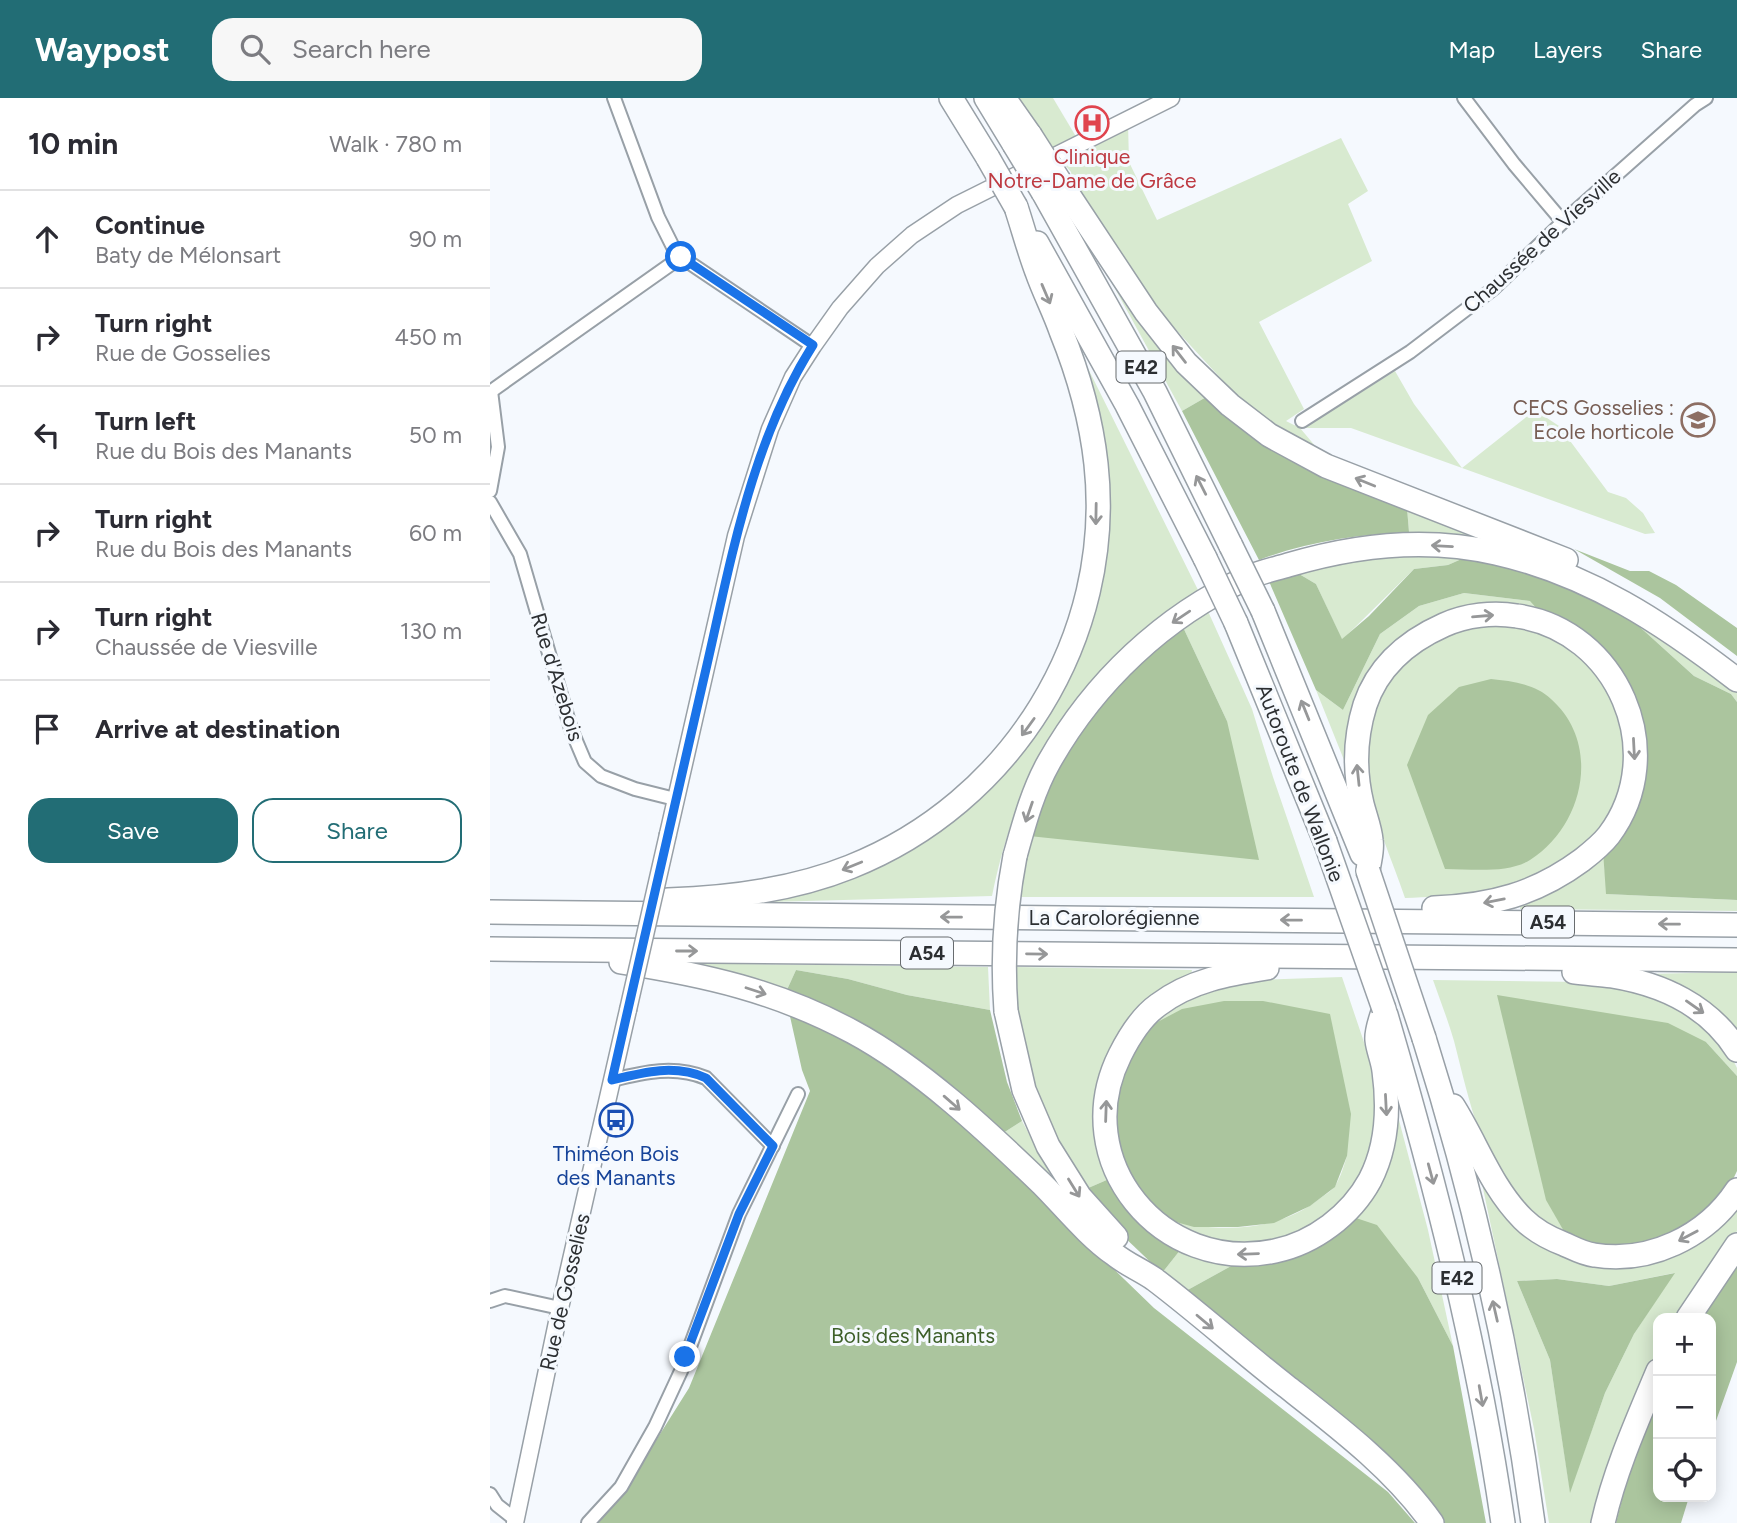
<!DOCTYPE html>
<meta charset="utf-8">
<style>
:root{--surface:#fff;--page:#f7f7f7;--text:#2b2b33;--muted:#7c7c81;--line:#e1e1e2;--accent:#226d75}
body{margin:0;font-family:Figtree,sans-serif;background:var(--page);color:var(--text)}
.controls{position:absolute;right:21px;bottom:21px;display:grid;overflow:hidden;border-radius:14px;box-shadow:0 4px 18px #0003}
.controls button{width:63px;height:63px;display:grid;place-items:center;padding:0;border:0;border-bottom:2px solid var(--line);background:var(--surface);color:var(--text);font:35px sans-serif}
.stop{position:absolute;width:21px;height:21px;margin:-16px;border:5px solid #1a73e8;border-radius:50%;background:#fff}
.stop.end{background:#1a73e8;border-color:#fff;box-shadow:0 2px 7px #0008}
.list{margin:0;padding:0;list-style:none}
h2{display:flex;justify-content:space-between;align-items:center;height:91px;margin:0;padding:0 28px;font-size:30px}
h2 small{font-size:23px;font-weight:400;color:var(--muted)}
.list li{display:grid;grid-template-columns:46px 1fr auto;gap:21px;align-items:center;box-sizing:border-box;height:98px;padding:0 28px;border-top:2px solid var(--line)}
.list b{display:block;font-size:26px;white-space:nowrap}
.list p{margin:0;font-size:23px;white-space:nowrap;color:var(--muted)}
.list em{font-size:23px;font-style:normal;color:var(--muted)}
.actions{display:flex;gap:14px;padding:21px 28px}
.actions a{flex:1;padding:16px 0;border:2px solid var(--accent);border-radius:21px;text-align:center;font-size:24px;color:var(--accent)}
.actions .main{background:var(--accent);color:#fff}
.icon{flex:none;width:38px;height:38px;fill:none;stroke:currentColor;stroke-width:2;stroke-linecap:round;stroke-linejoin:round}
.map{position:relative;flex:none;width:1247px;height:1425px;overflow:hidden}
header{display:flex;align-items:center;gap:42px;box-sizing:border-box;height:98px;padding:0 35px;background:var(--accent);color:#fff}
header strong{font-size:33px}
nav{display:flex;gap:38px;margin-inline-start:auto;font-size:24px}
.search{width:490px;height:63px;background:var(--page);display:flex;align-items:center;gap:18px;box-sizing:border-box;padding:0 24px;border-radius:21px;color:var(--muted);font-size:26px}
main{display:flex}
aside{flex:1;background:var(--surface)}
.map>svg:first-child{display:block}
.green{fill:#d8ead0;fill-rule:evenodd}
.forest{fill:#abc59e}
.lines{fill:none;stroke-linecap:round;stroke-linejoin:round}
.minor-casing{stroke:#98a0a7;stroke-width:16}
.tertiary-casing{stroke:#98a0a7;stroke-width:19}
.motorway-casing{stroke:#98a0a7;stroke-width:26}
.minor{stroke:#fff;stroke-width:12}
.tertiary{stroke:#fff;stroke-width:16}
.motorway{stroke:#fff;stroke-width:23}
.tertiary-bridge-casing{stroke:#98a0a7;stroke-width:19;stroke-linecap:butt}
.motorway-bridge-casing{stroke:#98a0a7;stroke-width:26;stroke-linecap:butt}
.tertiary-bridge{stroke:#fff;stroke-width:16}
.motorway-bridge{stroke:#fff;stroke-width:23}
.oneway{stroke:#969798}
.route{stroke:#1a73e8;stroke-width:9}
.labels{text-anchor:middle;stroke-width:6;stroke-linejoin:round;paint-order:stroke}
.shield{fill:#f5f9fe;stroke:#686c6f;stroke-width:2}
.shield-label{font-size:19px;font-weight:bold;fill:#2c2f32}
.health-label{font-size:21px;fill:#be3a42;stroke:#f5f9fe}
.street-label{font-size:21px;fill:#2c2f32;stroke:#f5f9fe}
.education-label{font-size:21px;fill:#785e54;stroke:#f5f9fe;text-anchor:end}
.transit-label{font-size:21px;fill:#164399;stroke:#f5f9fe}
.park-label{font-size:21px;fill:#3d5f29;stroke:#f5f9fe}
</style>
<header>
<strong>Waypost</strong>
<div class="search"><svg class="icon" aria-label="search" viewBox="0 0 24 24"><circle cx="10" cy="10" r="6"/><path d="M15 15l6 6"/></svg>Search here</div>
<nav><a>Map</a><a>Layers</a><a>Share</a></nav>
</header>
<main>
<aside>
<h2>10 min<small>Walk · 780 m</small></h2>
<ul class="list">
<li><svg class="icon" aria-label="ahead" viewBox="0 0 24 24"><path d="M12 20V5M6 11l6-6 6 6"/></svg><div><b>Continue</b><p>Baty de Mélonsart</p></div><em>90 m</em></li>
<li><svg class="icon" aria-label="right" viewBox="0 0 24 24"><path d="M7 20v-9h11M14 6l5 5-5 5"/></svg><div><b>Turn right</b><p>Rue de Gosselies</p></div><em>450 m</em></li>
<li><svg class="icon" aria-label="left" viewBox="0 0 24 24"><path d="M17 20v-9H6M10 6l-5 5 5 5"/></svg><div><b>Turn left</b><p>Rue du Bois des Manants</p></div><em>50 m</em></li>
<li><svg class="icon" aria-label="right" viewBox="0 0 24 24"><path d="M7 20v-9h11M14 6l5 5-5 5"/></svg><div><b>Turn right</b><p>Rue du Bois des Manants</p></div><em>60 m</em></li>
<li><svg class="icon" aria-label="right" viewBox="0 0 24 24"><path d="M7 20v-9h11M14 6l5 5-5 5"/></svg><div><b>Turn right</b><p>Chaussée de Viesville</p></div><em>130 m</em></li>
<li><svg class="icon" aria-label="arrive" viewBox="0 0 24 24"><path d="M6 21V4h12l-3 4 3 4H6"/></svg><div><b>Arrive at destination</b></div></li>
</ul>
<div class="actions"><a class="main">Save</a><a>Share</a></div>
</aside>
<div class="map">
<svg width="1247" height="1425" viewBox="0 0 1247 1425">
<rect width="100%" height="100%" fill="#f5f9fe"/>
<!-- green -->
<g class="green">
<path d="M 527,0 L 563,0 L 588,42 L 563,51 Z"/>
<path d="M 638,25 L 639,64 L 667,122 L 851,40 L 878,93 L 858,106 L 882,163 L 769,224 L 814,311 L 796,323 L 810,330 L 826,349 L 759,311 L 641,183 L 586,101 L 581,74 L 569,60 Z"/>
<path d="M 605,154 L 718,298 L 692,313 Z"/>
<path d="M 579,232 L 708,492 C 592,566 529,663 502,798 L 279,804 L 278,799 L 361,775 L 527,653 L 612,443 Z"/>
<path d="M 905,273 L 924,306 L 972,370 L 1045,312 L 1069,328 L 1118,394 L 1136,400 L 1153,415 L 1165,435 L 1155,436 L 861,330 L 814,330 Z"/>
<path d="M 917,410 L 1004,440 L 919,434 Z"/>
<path d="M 889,456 L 976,459 L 958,467 L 924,471 L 852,542 L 826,486 L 804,473 Z"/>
<path d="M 974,495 L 1041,503 L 1058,520 L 1004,511 L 898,557 L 862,682 L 826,592 L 853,612 L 890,536 L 929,508 Z"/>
<path d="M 717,511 L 762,611 L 783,679 L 824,799 L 529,799 L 537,761 L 539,738 L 737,623 L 692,527 Z"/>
<path d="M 1131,512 L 1247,593 L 1247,604 L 1241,596 L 1204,578 Z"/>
<path d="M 1005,527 C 1037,530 1064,539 1089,558 C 1155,606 1148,712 1084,757 C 1030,795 979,797 915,800 C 902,761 884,724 878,683 C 871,635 889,575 934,548 C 957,535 980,530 1005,527 Z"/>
<path d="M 1113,753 L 1117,796 L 1247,802 L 1247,813 L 1030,811 L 1030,803 Z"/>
<path d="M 160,860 L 205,862 L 247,866 L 498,869 L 500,912 L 417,897 L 358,881 L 306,872 L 296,894 Z"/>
<path d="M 525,869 L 702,872 L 701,877 C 684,889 657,902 642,917 C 634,925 627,938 622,949 C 598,998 601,1031 619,1081 L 596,1091 C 569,1048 541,1001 531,950 C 526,924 527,895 525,869 Z"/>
<path d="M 1247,874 L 1247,939 L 1155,876 Z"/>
<path d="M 852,879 L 880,962 L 885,1007 L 883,1042 L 874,1071 L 859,1096 L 837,1119 L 819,1132 L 763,1148 L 703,1138 L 675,1121 C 725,1135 786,1135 829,1101 C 834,1097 842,1093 845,1088 C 851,1079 854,1067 857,1058 L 658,929 L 694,900 L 763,882 Z"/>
<path d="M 943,882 L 1091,884 L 1140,890 L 1205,917 L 1243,962 L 1247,970 L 1247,978 L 1216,944 L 1079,1142 C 1067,1135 1052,1128 1042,1119 C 992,1069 981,1009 964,943 C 958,922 950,902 943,882 Z"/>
<path d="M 905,1007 L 938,1132 L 963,1248 L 928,1180 L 863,1119 Z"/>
<path d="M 532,1023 L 570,1094 L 510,1037 Z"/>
<path d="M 991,1081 L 1061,1151 L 1247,1104 L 1247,1133 L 1197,1200 L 1187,1220 L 1168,1220 L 1168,1257 L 1148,1298 L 1104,1425 L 1059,1425 L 1044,1331 ZM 1184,1175 L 1144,1236 L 1115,1295 L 1080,1393 L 1060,1262 L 1027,1183 L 1067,1181 L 1119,1188 Z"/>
<path d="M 691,1151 L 713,1160 L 743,1167 L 694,1194 L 672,1175 Z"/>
</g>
<!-- forest -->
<g class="forest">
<path d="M 718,298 L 917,410 L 919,434 C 868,437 818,443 769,462 L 692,313 Z"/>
<path d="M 1084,451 L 1140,473 L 1159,473 L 1186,487 L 1247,530 L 1247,558 L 1170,500 Z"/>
<path d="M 976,459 L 1058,478 L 1131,512 L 1204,578 L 1241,596 L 1247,604 L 1247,802 L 1116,796 L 1113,753 L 1148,623 L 1040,503 L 974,495 L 929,508 L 890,536 L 853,612 L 826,592 L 778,481 L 804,473 L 826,486 L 852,541 L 879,518 L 924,471 L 958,467 Z"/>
<path d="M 692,527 L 737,623 L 769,762 L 539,738 C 557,682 587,627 627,584 C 647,564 671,546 692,527 Z"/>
<path d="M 1001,581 C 1021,583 1046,586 1061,601 C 1112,646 1094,728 1040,762 C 1017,776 981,771 955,771 L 917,667 L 938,617 L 969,589 Z"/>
<path d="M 306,872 L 358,881 L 417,897 L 500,912 L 517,984 L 532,1023 L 510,1037 L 296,894 Z"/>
<path d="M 1007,897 L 1178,925 L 1216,944 L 1247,978 L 1247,1073 L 1235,1098 L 1190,1138 L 1131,1151 L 1079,1142 L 1056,1102 Z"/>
<path d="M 734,903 L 773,903 L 840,916 L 861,1016 L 857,1058 L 845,1089 L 820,1108 L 784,1125 L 748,1129 L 704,1129 L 675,1121 L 652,1098 L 628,1054 L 624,1011 L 634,963 L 658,929 L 692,911 Z"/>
<path d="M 299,914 L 369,949 L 433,993 L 484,1036 L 664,1210 L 898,1394 L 925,1425 L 105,1425 L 131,1398 L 199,1290 L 320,993 L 312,972 Z"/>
<path d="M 619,1081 L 691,1151 L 672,1175 L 631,1136 L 596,1091 Z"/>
<path d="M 863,1119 L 887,1127 L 928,1180 L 963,1248 L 996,1425 L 952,1425 L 694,1194 L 743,1167 L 762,1165 Z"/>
<path d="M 1247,1165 L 1247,1264 L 1221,1337 L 1221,1220 L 1212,1220 L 1235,1180 Z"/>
<path d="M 1185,1175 L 1144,1236 L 1115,1295 L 1080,1395 L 1060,1262 L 1027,1183 L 1067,1181 L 1119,1188 Z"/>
<path d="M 1168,1305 L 1168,1399 L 1199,1399 L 1191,1425 L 1126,1425 L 1140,1370 Z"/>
</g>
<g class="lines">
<defs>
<g id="minor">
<path d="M 124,0 L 168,119 L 183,149 L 191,159 L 323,248"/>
<path d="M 974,0 L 1024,66 L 1073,124"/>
<path d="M 0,294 L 191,159"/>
<path d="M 812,323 L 920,254 L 1003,191 L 1073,124 L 1205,7 L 1216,0"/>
<path d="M 0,393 L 8,349 L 1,293"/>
<path d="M 0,404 L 30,456 L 81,631 L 95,664 L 111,678 L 145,691 L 185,701"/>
<path d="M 123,982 C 154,974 185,967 216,980 L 283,1048"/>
<path d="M 0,1203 L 15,1198 L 70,1210"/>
<path d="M 0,1396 L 7,1407 L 26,1422"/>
<path d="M 98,1425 L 131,1389 L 165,1329 L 191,1273 L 249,1116 L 308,996"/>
</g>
<g id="tertiary">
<path d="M 178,736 L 246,438 L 280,331 L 303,279 L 323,248 L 350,210 L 387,168 L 422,137 L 467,107 L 681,0"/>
<path d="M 25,1425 L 70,1210 L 138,912"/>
</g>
<g id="motorway">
<path d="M 461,0 L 498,60"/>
<path d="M 496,0 L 524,46"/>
<path d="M 514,0 L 540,37"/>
<path d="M 570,84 L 656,214 L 696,265 L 740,307 L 779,337 L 836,368 L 1076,462"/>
<path d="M 553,94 L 665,294 L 741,448"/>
<path d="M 547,145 L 637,307 L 715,460"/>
<path d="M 773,513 L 872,756"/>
<path d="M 746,525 L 835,743"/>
<path d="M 525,758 C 534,726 543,692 559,664 C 604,584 674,518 757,480 C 770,474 785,471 798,467 C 865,447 937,439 1006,455 C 1099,476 1173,525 1247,582"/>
<path d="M 878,773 C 879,763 883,752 881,742 C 880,730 875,718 872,706 C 864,673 865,639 875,607 C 888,568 918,543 954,527 C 976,517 1003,514 1027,518 C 1127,532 1181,654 1119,737 C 1112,746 1101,755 1092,762 C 1046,796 1001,808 944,810"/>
<path d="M 178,802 C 240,800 303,792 360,769 C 521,705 625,540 606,366 C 601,320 588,275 571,233 C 564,213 554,194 547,174 C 539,153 533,130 526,109"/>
<path d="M 0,814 L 1247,827"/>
<path d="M 0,851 L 1247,862"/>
<path d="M 131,864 C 215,877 287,893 363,934 C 430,970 497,1033 552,1086 C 574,1108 599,1139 624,1156 C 636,1166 651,1172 664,1181 C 709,1215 751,1253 796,1288 C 847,1328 904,1371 942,1425"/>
<path d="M 777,870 C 739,876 701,882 668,907 C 651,919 639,939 630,957 C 577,1063 672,1177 785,1153 C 824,1145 861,1117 880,1082 C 897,1049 899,1009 894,973 C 893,963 888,952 887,942 C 886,933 891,920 894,911"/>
<path d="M 1084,874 C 1097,876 1110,876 1122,878 C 1172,886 1219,908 1247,952"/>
<path d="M 516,913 L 534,992 L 558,1048 L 590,1099 L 626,1139"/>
<path d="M 896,917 C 945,1084 988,1252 1013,1425"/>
<path d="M 934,940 C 984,1098 1021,1261 1043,1425"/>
<path d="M 963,1008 C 987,1046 1001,1089 1033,1121 C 1045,1133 1058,1140 1074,1146 C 1083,1150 1094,1156 1104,1157 C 1159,1166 1216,1139 1247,1092"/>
<path d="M 1198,1220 L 1247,1147"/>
<path d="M 1113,1425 C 1125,1372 1147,1323 1168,1273"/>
</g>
</defs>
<!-- minor casing -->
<use href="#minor" class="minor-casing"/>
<!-- tertiary casing -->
<use href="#tertiary" class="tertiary-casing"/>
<!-- motorway casing -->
<use href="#motorway" class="motorway-casing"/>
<!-- minor -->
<use href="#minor" class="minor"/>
<!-- tertiary -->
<use href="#tertiary" class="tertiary"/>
<!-- motorway -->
<use href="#motorway" class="motorway"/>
<defs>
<path id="tertiary-bridge" d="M 138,912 L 178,736"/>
<g id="motorway-bridge">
<path d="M 540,37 L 570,84"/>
<path d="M 524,46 L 553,94"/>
<path d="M 498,60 L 526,109"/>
<path d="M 741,448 L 773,513"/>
<path d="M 715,460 L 746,525"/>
<path d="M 835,743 L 894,911"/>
<path d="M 878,773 L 934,940"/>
<path d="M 516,913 C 512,860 515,810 525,758"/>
</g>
</defs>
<!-- tertiary-bridge casing -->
<use href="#tertiary-bridge" class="tertiary-bridge-casing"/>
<!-- motorway-bridge casing -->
<use href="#motorway-bridge" class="motorway-bridge-casing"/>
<!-- tertiary-bridge -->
<use href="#tertiary-bridge" class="tertiary-bridge"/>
<!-- motorway-bridge -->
<use href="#motorway-bridge" class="motorway-bridge"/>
</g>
<!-- one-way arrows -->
<defs><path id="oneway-shaft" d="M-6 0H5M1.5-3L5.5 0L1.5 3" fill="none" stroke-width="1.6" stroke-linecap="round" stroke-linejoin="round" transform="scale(1.75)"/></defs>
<g class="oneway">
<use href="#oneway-shaft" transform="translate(556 196) rotate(67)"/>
<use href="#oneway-shaft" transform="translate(689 256) rotate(-128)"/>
<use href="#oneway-shaft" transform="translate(875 384) rotate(-158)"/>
<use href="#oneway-shaft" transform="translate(711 387) rotate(-117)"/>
<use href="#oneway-shaft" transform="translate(606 416) rotate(91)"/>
<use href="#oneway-shaft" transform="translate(952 448) rotate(-177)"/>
<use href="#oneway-shaft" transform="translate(993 518) rotate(-5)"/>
<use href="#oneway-shaft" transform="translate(691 519) rotate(146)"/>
<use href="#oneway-shaft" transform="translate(815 612) rotate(-112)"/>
<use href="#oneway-shaft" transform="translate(538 629) rotate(126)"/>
<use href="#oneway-shaft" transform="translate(1144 651) rotate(87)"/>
<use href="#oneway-shaft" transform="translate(868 677) rotate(-96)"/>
<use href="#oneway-shaft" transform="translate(539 714) rotate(109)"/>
<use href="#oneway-shaft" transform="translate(362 768) rotate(158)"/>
<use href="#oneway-shaft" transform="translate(1004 803) rotate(169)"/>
<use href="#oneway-shaft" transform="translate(461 819) rotate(-179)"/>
<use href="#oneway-shaft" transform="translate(801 822) rotate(-179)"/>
<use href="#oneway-shaft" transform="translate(1179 826) rotate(-179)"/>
<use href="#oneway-shaft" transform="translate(197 853)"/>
<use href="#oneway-shaft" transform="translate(547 856) rotate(1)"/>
<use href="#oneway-shaft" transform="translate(266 893) rotate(18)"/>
<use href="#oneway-shaft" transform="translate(1205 909) rotate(35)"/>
<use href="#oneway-shaft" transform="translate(462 1005) rotate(41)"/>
<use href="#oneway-shaft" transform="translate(896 1007) rotate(87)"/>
<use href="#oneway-shaft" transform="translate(616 1013) rotate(-88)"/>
<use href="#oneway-shaft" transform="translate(941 1076) rotate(75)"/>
<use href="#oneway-shaft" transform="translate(584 1090) rotate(58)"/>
<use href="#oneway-shaft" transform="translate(1198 1138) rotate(152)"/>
<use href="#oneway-shaft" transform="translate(758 1156) rotate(178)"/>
<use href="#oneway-shaft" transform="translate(1005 1213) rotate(-103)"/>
<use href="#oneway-shaft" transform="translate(715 1224) rotate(40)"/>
<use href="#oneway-shaft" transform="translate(991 1298) rotate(80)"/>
</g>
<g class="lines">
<!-- route -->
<path class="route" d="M 191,159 L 323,247 C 259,348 240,469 213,584 C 183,716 152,849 122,982 C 154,974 185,966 216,980 L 283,1048 L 249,1116 L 195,1259"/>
</g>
<!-- icons -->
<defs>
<symbol id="hospital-ring" viewBox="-11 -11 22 22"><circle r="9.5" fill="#f5f9fe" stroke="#e0444e" stroke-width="1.5"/><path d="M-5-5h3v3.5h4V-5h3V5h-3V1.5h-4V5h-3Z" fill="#e0444e"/></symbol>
<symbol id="school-ring" viewBox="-11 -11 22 22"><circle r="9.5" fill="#f5f9fe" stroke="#8d6e63" stroke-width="1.5"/><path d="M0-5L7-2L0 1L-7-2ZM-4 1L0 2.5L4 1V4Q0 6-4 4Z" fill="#8d6e63"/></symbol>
<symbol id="bus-ring" viewBox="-11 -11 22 22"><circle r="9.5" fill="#f5f9fe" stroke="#1a4fb4" stroke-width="1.5"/><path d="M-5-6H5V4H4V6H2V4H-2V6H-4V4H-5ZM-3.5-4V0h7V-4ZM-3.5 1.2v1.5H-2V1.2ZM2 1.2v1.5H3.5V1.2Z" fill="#1a4fb4"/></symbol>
</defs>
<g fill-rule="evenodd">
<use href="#hospital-ring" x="583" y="6" width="38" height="38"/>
<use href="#school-ring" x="1189" y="303" width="38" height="38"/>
<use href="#bus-ring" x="107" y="1003" width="38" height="38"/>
</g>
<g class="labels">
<!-- shield labels -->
<g class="shield">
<rect x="626.5" y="253.5" width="49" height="31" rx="5"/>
<rect x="1032" y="808.5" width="52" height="31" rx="5"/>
<rect x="411" y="839.5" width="52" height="31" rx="5"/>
<rect x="942.5" y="1164.5" width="49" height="31" rx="5"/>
</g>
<g class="shield-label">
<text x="651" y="276">E42</text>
<text x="1058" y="831">A54</text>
<text x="437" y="862">A54</text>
<text x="967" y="1187">E42</text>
</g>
<!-- health labels -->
<g class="health-label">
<text x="602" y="66">Clinique<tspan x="602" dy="24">Notre-Dame de Grâce</tspan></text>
</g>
<!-- street labels -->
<g class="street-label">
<text transform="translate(1052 143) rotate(-42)" y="7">Chaussée de Viesville</text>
<text transform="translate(67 579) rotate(73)" y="7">Rue d'Azebois</text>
<text transform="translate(810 685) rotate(69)" y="7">Autoroute de Wallonie</text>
<text x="624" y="827">La Carolorégienne</text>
<text transform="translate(75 1194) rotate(-77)" y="7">Rue de Gosselies</text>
</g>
<!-- education labels -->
<g class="education-label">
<text x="1184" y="317">CECS Gosselies :<tspan x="1184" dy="24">Ecole horticole</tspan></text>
</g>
<!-- transit labels -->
<g class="transit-label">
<text x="126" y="1063">Thiméon Bois<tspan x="126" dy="24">des Manants</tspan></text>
</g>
<!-- park labels -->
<g class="park-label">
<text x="423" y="1245">Bois des Manants</text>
</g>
</g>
</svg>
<div class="controls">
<button>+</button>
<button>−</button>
<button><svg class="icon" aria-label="locate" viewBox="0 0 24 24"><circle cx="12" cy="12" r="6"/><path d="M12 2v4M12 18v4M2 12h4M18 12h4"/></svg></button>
</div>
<div class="stop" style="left:191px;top:159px"></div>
<div class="stop end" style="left:195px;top:1259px"></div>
</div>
</main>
